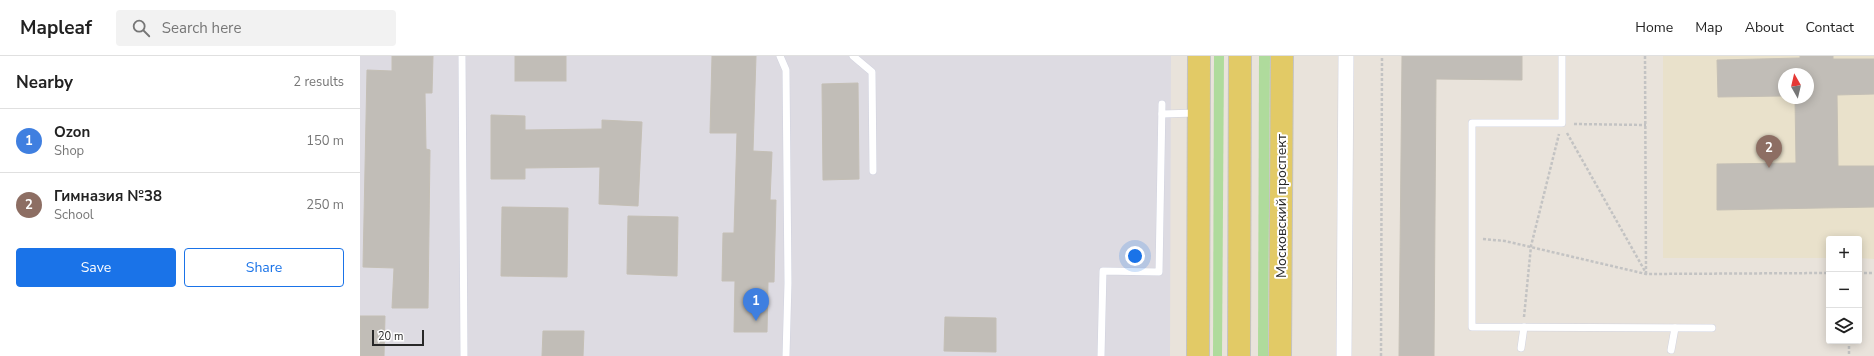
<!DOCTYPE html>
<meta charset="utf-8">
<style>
:root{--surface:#fff;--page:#f2f2f2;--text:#222;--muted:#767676;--line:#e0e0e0;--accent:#1a73e8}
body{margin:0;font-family:"Nunito Sans",sans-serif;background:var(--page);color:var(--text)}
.controls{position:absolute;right:12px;bottom:12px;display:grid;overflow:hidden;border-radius:4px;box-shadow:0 2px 10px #0003}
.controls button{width:36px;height:36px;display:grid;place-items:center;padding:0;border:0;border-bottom:1px solid var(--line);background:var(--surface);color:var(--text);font:20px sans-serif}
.compass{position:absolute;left:1418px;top:12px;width:36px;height:36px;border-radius:50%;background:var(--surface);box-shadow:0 2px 10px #0003;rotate:352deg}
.scale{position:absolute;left:12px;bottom:10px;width:52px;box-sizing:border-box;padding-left:4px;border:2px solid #282828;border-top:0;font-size:11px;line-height:14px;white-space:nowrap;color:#282828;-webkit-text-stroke:3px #fff;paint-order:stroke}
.you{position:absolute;left:775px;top:200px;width:14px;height:14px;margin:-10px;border:3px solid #fff;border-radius:50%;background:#1a73e8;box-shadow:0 0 0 6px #1a73e833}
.badge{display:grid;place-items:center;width:26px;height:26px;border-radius:50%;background:var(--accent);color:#fff;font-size:13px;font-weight:700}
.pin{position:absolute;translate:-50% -33px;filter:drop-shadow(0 1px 2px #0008)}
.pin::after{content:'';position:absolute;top:21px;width:14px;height:12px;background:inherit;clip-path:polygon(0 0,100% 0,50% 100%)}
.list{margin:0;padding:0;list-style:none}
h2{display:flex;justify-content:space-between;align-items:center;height:52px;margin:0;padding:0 16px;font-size:17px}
h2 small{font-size:13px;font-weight:400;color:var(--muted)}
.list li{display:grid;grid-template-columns:26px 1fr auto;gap:12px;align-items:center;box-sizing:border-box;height:64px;padding:0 16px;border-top:1px solid var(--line)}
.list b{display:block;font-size:15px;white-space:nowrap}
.list p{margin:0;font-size:13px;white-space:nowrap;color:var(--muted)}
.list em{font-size:13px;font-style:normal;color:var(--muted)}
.actions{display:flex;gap:8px;padding:12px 16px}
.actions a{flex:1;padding:9px 0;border:1px solid var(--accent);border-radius:4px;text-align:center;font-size:14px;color:var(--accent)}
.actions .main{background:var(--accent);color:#fff}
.icon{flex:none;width:22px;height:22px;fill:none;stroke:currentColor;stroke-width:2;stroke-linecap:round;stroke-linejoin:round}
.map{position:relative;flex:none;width:1514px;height:300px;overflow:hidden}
header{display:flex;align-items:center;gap:24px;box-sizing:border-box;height:56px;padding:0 20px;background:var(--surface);border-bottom:1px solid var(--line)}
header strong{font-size:19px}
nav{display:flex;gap:22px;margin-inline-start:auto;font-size:14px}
.search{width:280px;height:36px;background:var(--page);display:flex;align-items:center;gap:10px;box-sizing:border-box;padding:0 14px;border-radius:4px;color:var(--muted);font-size:15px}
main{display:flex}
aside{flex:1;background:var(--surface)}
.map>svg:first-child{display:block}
.industrial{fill:#dddbe2}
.education{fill:#e9e1cb;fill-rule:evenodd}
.green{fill:#afdb9c}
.building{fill:#c1bdb7;stroke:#c4bfb5}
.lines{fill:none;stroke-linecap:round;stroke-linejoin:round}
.lane-casing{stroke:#d0d2df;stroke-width:8}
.street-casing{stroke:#d0d2df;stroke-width:16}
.primary-casing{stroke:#c3c3c3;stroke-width:24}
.path{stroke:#c3c3c3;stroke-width:2.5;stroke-dasharray:3 2;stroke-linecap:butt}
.lane{stroke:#fff;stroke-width:7}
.street{stroke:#fff;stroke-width:15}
.primary{stroke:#e2ca66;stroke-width:22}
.labels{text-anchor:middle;stroke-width:4;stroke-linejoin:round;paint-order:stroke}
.street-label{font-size:14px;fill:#282828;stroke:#fff}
</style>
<header>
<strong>Mapleaf</strong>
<div class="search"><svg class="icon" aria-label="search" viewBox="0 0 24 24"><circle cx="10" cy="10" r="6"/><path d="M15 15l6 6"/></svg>Search here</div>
<nav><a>Home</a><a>Map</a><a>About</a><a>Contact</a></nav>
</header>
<main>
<aside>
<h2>Nearby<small>2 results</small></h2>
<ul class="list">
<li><span class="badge" style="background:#3f7fe0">1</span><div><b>Ozon</b><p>Shop</p></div><em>150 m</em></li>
<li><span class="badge" style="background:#8d6e63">2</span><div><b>Гимназия №38</b><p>School</p></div><em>250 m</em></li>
</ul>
<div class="actions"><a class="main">Save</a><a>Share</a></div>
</aside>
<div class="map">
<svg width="1514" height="300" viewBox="0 0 1514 300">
<rect width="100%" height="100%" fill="#e9e3db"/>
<!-- industrial -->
<path class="industrial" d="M 0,0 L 811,0 L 810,300 L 0,300 Z"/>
<!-- education -->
<path class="education" d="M 1303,0 L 1514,0 L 1514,203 L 1499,202 L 1499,183 L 1469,183 L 1469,202 L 1303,202 ZM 1424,18 L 1448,18 L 1448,42 L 1424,42 Z"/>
<!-- green -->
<g class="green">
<path d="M 854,0 L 864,0 L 862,300 L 853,300 Z"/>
<path d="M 899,0 L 910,0 L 908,300 L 898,300 Z"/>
</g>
<!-- building -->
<g class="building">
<path d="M 32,0 L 73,0 L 72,37 L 65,37 L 66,93 L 70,94 L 68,252 L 32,252 L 34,212 L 3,211 L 7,14 L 32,15 Z"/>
<rect x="155" y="0" width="51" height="25"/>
<path d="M 352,0 L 396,0 L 393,95 L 412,96 L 410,144 L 416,144 L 414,226 L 408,226 L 407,276 L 374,276 L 375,225 L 362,225 L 363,177 L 374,177 L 377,77 L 350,77 Z"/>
<path d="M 1042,0 L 1162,0 L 1162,24 L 1076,23 L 1074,300 L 1039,300 Z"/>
<path d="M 1440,0 L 1473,0 L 1473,3 L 1514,3 L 1514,38 L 1477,39 L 1478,110 L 1514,110 L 1514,151 L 1357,154 L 1357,108 L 1436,107 L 1435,42 L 1448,42 L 1448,18 L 1424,18 L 1424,40 L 1358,41 L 1357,4 L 1440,2 Z"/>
<path d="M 498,27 L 499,123 L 463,124 L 462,28 Z"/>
<path d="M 131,59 L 165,60 L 165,74 L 242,73 L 242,64 L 282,66 L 278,150 L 239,148 L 240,111 L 165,112 L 165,123 L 131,123 Z"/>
<path d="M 142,151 L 208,152 L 207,221 L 141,220 Z"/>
<path d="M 268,160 L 318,161 L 317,220 L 267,218 Z"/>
<path d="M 0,260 L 25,260 L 24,300 L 0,300 Z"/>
<path d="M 585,261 L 636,262 L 636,296 L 584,295 Z"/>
<path d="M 183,275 L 224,275 L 223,300 L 182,300 Z"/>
</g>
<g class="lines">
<defs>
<g id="lane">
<path d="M 102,0 L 104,300"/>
<path d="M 420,0 L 426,14 L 428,227 L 426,300"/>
<path d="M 493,0 L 512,16 L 513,115"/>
<path d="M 1202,0 L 1202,67 L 1112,67 L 1112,271 L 1352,272"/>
<path d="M 802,58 L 836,57"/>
<path d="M 1161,292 L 1164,271"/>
<path d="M 1311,294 L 1315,272"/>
<path d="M 741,300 L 743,215 L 799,216 L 802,48"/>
</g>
<path id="street" d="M 984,300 L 986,0"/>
<g id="primary">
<path d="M 838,300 L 839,0"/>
<path d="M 879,300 L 880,0"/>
<path d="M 920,300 L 922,0"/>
</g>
</defs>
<!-- lane casing -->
<use href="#lane" class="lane-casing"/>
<!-- street casing -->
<use href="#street" class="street-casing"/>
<!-- primary casing -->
<use href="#primary" class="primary-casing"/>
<!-- path -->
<g class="path">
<path d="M 1285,0 L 1286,218"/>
<path d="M 1214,68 L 1286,69"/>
<path d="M 1207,77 L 1286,217"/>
<path d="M 1123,183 L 1145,185 L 1286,218 L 1469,217"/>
<path d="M 1499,217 L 1514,217"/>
<path d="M 1164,261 L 1171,190 L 1199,78"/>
<path d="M 1489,285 L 1489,300"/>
<path d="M 1021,300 L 1022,0"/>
</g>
<!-- lane -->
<use href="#lane" class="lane"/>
<!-- street -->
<use href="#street" class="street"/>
<!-- primary -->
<use href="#primary" class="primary"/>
</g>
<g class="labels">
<!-- street labels -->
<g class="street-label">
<text transform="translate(921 150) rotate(-90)" y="5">Московский проспект</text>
</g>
</g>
</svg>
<div class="controls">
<button>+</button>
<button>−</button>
<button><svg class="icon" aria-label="layers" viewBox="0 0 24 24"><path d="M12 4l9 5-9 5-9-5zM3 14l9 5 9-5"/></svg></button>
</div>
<svg class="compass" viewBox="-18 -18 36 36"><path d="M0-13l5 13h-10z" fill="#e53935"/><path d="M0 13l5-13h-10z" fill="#767676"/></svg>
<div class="scale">20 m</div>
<div class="you"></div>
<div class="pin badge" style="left:396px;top:265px;background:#3f7fe0">1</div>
<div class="pin badge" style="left:1409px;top:112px;background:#8d6e63">2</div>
</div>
</main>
